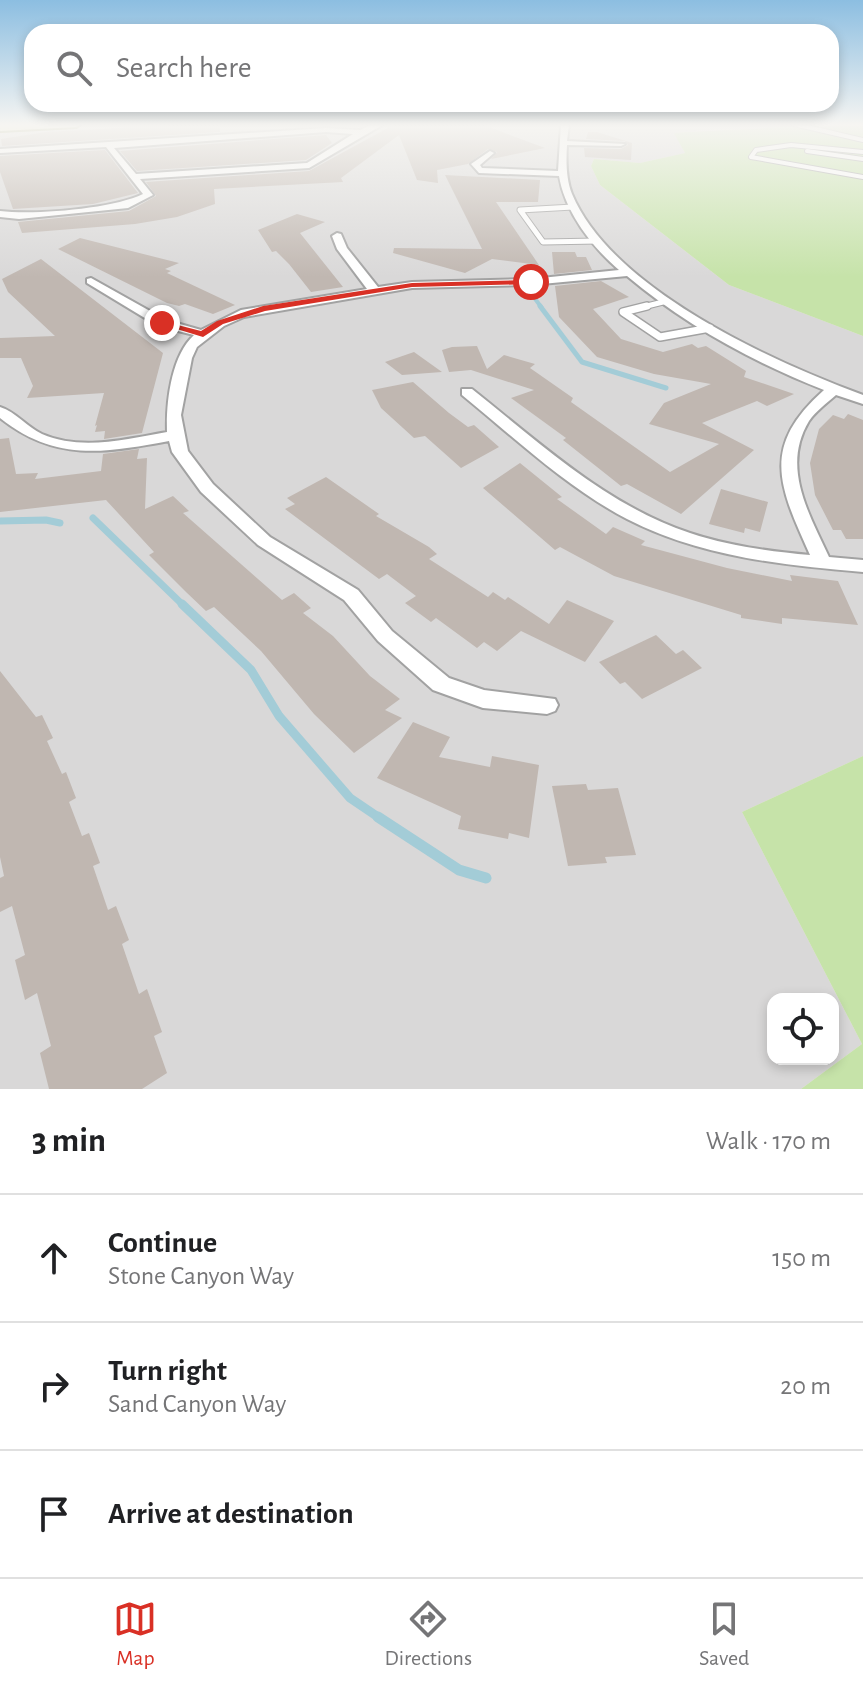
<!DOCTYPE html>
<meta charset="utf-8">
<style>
:root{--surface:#fff;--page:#f2f2f2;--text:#202124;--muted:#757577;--line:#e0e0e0;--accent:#d93025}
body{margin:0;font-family:"Alegreya Sans",sans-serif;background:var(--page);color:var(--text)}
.controls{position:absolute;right:24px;bottom:24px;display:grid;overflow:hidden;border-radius:16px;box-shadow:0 4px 12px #0003}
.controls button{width:72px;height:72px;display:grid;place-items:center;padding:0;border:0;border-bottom:2px solid var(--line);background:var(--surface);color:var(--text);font:40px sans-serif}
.stop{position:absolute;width:24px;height:24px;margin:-18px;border:6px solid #d93025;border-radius:50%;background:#fff}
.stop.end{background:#d93025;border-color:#fff;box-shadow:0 2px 8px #0008}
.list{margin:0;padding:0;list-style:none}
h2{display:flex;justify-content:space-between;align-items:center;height:104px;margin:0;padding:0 32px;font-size:34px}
h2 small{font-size:26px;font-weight:400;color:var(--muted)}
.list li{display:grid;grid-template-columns:52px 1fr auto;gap:24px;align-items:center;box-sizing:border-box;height:128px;padding:0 32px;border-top:2px solid var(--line)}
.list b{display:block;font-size:30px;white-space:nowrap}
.list p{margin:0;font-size:26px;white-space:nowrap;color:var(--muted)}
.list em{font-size:26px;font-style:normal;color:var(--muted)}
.icon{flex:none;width:44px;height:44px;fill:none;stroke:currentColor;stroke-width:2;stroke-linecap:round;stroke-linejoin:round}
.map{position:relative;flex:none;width:863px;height:1089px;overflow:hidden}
.search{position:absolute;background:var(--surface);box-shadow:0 4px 12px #0003;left:24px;right:24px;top:24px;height:88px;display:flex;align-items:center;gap:20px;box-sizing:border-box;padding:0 28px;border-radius:24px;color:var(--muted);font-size:30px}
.sheet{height:488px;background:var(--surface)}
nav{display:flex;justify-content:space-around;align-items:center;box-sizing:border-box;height:112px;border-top:2px solid var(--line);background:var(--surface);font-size:22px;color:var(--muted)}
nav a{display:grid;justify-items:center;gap:4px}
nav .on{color:var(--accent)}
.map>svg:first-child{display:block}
.residential{fill:#d9d8d8;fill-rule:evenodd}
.grass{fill:#c6e3a9}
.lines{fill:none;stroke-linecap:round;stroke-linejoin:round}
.stream-far4{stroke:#a3ccd7;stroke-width:4}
.stream-far3{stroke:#a3ccd7;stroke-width:5}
.stream-far2{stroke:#a3ccd7;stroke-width:7}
.stream-far1{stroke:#a3ccd7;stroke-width:9}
.stream{stroke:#a3ccd7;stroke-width:11}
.building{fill:#c0b7b1}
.service-far2-casing{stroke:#a2a2a2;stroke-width:6}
.service-far1-casing{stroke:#a2a2a2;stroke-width:7}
.service-casing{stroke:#a2a2a2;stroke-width:10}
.minor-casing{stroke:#a2a2a2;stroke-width:4}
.secondary-casing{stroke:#5f680c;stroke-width:4}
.service-far2{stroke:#fff;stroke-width:4}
.service-far1{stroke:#fff;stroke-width:5}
.service{stroke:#fff;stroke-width:7}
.minor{fill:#fff;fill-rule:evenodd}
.secondary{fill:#f2f4b6;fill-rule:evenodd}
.route{fill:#d93025}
</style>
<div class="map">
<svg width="863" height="1089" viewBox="0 0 863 1089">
<rect width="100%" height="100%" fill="#ece8e1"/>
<!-- residential -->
<path class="residential" d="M 111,124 L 787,124 L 775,128 L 723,128 L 675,133 L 685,153 L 640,163 L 594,159 L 591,166 L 600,185 L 729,285 L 863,336 L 863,756 L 742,812 L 862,1044 L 801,1089 L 0,1089 L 0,130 ZM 773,999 L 833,999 L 833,1059 L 773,1059 Z"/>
<!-- grass -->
<g class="grass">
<path d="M 787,124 L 863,124 L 863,336 L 729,285 L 600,185 L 591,166 L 594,159 L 640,163 L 685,153 L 674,133 C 693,131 779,130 787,124 Z"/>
<path d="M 863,756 L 863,1089 L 801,1089 L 862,1044 L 742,812 Z"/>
</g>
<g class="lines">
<!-- stream-far4 -->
<path class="stream-far4" d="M 526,287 L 542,308"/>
<!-- stream-far3 -->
<path class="stream-far3" d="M 540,306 L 582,362 L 666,388"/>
<!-- stream-far2 -->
<g class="stream-far2">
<path d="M 93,518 L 184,606"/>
<path d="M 0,521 L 46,520 L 60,523"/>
</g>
<!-- stream-far1 -->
<path class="stream-far1" d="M 182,604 L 251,670 L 279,716 L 350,798 L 381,819"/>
<!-- stream -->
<path class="stream" d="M 378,817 L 459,870 L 486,878"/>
</g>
<!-- building -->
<g class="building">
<path d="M 194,124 L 219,124 L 220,132 L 2,146 L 1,139 L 46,132 Z"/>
<path d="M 395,124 L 481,124 L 545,148 L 491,159 L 497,152 L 488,149 L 468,164 L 437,170 L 438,183 L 417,180 L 399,135 L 341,178 L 343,182 L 214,189 L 215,204 L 177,217 L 135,224 L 22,233 L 18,222 L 129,211 L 156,196 L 146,182 L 309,171 Z"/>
<path d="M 588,132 L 597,132 L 632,143 L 631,160 L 585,157 L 584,148 L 621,149 L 628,145 L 625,141 L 586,139 Z"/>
<path d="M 326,135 L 332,143 L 306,160 L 137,171 L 120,151 Z"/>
<path d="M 105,150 L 138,193 L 93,204 L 13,209 L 0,172 L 0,156 Z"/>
<path d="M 445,175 L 540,180 L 538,202 L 496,202 L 539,265 L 492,259 L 465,273 L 393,253 L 394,248 L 482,249 Z"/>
<path d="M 297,214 L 325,222 L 300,233 L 343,287 L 311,292 L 289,264 L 276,251 L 272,252 L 258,230 Z"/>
<path d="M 80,238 L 179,263 L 165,269 L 171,271 L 167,273 L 235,305 L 213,314 L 185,304 L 179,306 L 167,303 L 58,249 Z"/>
<path d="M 552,252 L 575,252 L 577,257 L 586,257 L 592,270 L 554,274 Z"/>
<path d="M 41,259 L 163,353 L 142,433 L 104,439 L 105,431 L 95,432 L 97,425 L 95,426 L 104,393 L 27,398 L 33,386 L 21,358 L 0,358 L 0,338 L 55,336 L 8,292 L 2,279 Z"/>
<path d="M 601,281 L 629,297 L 593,309 L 621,339 L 663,352 L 692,344 L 698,348 L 706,346 L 746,371 L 744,377 L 794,394 L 767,406 L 757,401 L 702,423 L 754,450 L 681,514 L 627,484 L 621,486 L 563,440 L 566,438 L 511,398 L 534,390 L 471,370 L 449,372 L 442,350 L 452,347 L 477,346 L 487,369 L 504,355 L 535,364 L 530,368 L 573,398 L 571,402 L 670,472 L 719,444 L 649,424 L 664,403 L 711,384 L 654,374 L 597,357 L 559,317 L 555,286 Z"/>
<path d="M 414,352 L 442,372 L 402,375 L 385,362 Z"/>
<path d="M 413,382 L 449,413 L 468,427 L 474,425 L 499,447 L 461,468 L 425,436 L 414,438 L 381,408 L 372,390 Z"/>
<path d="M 848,414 L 863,420 L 863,539 L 846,539 L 841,530 L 833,530 L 815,495 L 810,463 L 819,429 L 833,415 L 844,419 Z"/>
<path d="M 9,438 L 16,474 L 38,473 L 35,479 L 101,471 L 103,454 L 139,449 L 137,459 L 147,458 L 145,509 L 173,496 L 189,511 L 183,513 L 282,600 L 294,593 L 311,608 L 303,613 L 333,636 L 370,676 L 400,699 L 385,710 L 402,718 L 354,753 L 314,714 L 261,651 L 214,607 L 206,611 L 186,592 L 149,555 L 154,552 L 106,500 L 0,512 L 0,439 Z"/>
<path d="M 520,463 L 562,497 L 557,499 L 606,534 L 613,527 L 645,541 L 641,545 L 727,568 L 792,581 L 790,575 L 838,581 L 858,625 L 782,618 L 782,624 L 741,618 L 741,615 L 614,576 L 560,547 L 555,550 L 483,488 Z"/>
<path d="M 326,477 L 379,514 L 376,516 L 429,547 L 437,554 L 429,559 L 488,597 L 493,592 L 505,600 L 508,597 L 549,624 L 567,600 L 614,621 L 585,662 L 521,631 L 497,651 L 484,642 L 477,648 L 436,618 L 431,622 L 405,603 L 416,596 L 387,574 L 379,579 L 285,509 L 295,504 L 287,498 Z"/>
<path d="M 721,489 L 768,502 L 760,532 L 745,528 L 744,533 L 709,524 Z"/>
<path d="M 656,635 L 676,654 L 683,650 L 702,668 L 642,699 L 625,682 L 620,684 L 599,662 Z"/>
<path d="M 0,671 L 36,717 L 42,715 L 53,738 L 47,741 L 62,774 L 66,772 L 76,798 L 69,802 L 82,836 L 89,833 L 100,863 L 93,866 L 108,910 L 116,906 L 129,940 L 122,944 L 139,994 L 147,989 L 162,1032 L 154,1036 L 167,1073 L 142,1089 L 49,1089 L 40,1053 L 51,1046 L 37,993 L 25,1000 L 15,960 L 25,955 L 12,906 L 0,912 L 0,878 L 4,876 L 0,857 Z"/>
<path d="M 413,722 L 450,737 L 439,757 L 490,767 L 492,756 L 539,765 L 529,838 L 509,833 L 508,839 L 458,829 L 461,816 L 377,778 Z"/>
<path d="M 586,784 L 588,790 L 618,788 L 636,855 L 605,857 L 607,863 L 568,866 L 552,786 Z"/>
</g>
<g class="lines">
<defs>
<g id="service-far2">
<path d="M 794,124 L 863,140"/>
<path d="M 807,151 L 863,159"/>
<path d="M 863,152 L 791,145 L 756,150 L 751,157 L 863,177"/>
</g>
<g id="service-far1">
<path d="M 573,207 L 520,210 L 543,242 L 598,241"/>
<path d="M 639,308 L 667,301"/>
</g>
<path id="service" d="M 647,306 L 623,312 L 660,337 L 710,328"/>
<g id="minor">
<path d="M 373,124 L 384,124 L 309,168 L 140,179 L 153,195 L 128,208 L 19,219 L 0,217 L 0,211 C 35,215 112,209 143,194 L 106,147 L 0,153 L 0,149 L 326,128 L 360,130 ZM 326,132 L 353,134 L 307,163 L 136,174 L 114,148 Z"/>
<path d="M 561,124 L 569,124 L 567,141 L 625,144 L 621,146 L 567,145 C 566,161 566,179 572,194 C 612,289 771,361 863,395 L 863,404 L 836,395 C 827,403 816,411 809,421 C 781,467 809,514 829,557 L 863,560 L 863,572 C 782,565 701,557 627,519 C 566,487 515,438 462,395 L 462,389 L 472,389 C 540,443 606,505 690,533 C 729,546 769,551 810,555 C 779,486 760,447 824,390 C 753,362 685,325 627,276 L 531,285 L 412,288 L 244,317 L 224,326 L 197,347 L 192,358 L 181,415 L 188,451 L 213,484 L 270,537 L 358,590 L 392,631 L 449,678 L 484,690 L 555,699 L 558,705 L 555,711 L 547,714 L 483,708 L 433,690 L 378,641 L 344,600 L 258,545 L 201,492 L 172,452 L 169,441 C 104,453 55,462 0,418 L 0,407 C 16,412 27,427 42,434 C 81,451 127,439 167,432 C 166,403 171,356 194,335 L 158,326 L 87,283 L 87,279 L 91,278 L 166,320 L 201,330 L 241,310 L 367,289 L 337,249 L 332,236 L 337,233 L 341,234 L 347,248 L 378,287 L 412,282 L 531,279 L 619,270 C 592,247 565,212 559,176 L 479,173 L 471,164 L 490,151 L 494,153 L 480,165 L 482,168 L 558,171 Z"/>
</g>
<path id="secondary" d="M 81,124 L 76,127 L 0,131 L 0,125 Z"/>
</defs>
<!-- service-far2 casing -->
<use href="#service-far2" class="service-far2-casing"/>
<!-- service-far1 casing -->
<use href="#service-far1" class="service-far1-casing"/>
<!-- service casing -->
<use href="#service" class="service-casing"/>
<!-- minor casing -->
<use href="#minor" class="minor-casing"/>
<!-- secondary casing -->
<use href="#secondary" class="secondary-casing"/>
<!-- service-far2 -->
<use href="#service-far2" class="service-far2"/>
<!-- service-far1 -->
<use href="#service-far1" class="service-far1"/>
<!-- service -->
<use href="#service" class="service"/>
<!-- minor -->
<use href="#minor" class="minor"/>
<!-- secondary -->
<use href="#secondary" class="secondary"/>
</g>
<!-- sky -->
<linearGradient id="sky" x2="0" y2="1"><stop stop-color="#8cbee1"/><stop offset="0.45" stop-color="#f6f5f2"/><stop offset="1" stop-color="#f6f5f2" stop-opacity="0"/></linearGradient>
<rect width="863" height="277" fill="url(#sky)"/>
<!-- route -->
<path class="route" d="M 531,280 L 534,284 L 412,287 L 265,311 L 223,324 L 203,337 L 157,323 L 162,321 L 201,331 L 217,321 L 263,306 L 412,283 Z"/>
</svg>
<div class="controls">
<button><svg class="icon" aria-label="locate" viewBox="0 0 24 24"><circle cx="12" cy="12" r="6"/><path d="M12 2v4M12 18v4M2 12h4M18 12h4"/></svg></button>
</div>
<div class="stop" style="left:531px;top:282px"></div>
<div class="stop end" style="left:162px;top:323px"></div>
<div class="search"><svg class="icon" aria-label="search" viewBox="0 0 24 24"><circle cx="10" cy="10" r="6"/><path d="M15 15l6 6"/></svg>Search here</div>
</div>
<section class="sheet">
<h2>3 min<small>Walk · 170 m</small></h2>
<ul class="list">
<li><svg class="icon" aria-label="ahead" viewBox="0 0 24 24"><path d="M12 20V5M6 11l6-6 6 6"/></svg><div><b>Continue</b><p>Stone Canyon Way</p></div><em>150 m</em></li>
<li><svg class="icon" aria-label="right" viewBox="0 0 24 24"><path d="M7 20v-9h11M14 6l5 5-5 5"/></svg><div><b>Turn right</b><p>Sand Canyon Way</p></div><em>20 m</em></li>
<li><svg class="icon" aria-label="arrive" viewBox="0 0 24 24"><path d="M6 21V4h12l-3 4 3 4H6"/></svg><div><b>Arrive at destination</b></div></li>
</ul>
</section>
<nav>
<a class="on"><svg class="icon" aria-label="map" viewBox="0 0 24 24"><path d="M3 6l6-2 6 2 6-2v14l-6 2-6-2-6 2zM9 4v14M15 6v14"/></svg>Map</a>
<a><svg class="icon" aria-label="directions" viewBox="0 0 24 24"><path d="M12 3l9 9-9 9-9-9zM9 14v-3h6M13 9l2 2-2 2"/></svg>Directions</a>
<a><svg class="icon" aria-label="saved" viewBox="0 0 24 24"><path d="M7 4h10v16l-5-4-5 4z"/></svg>Saved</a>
</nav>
